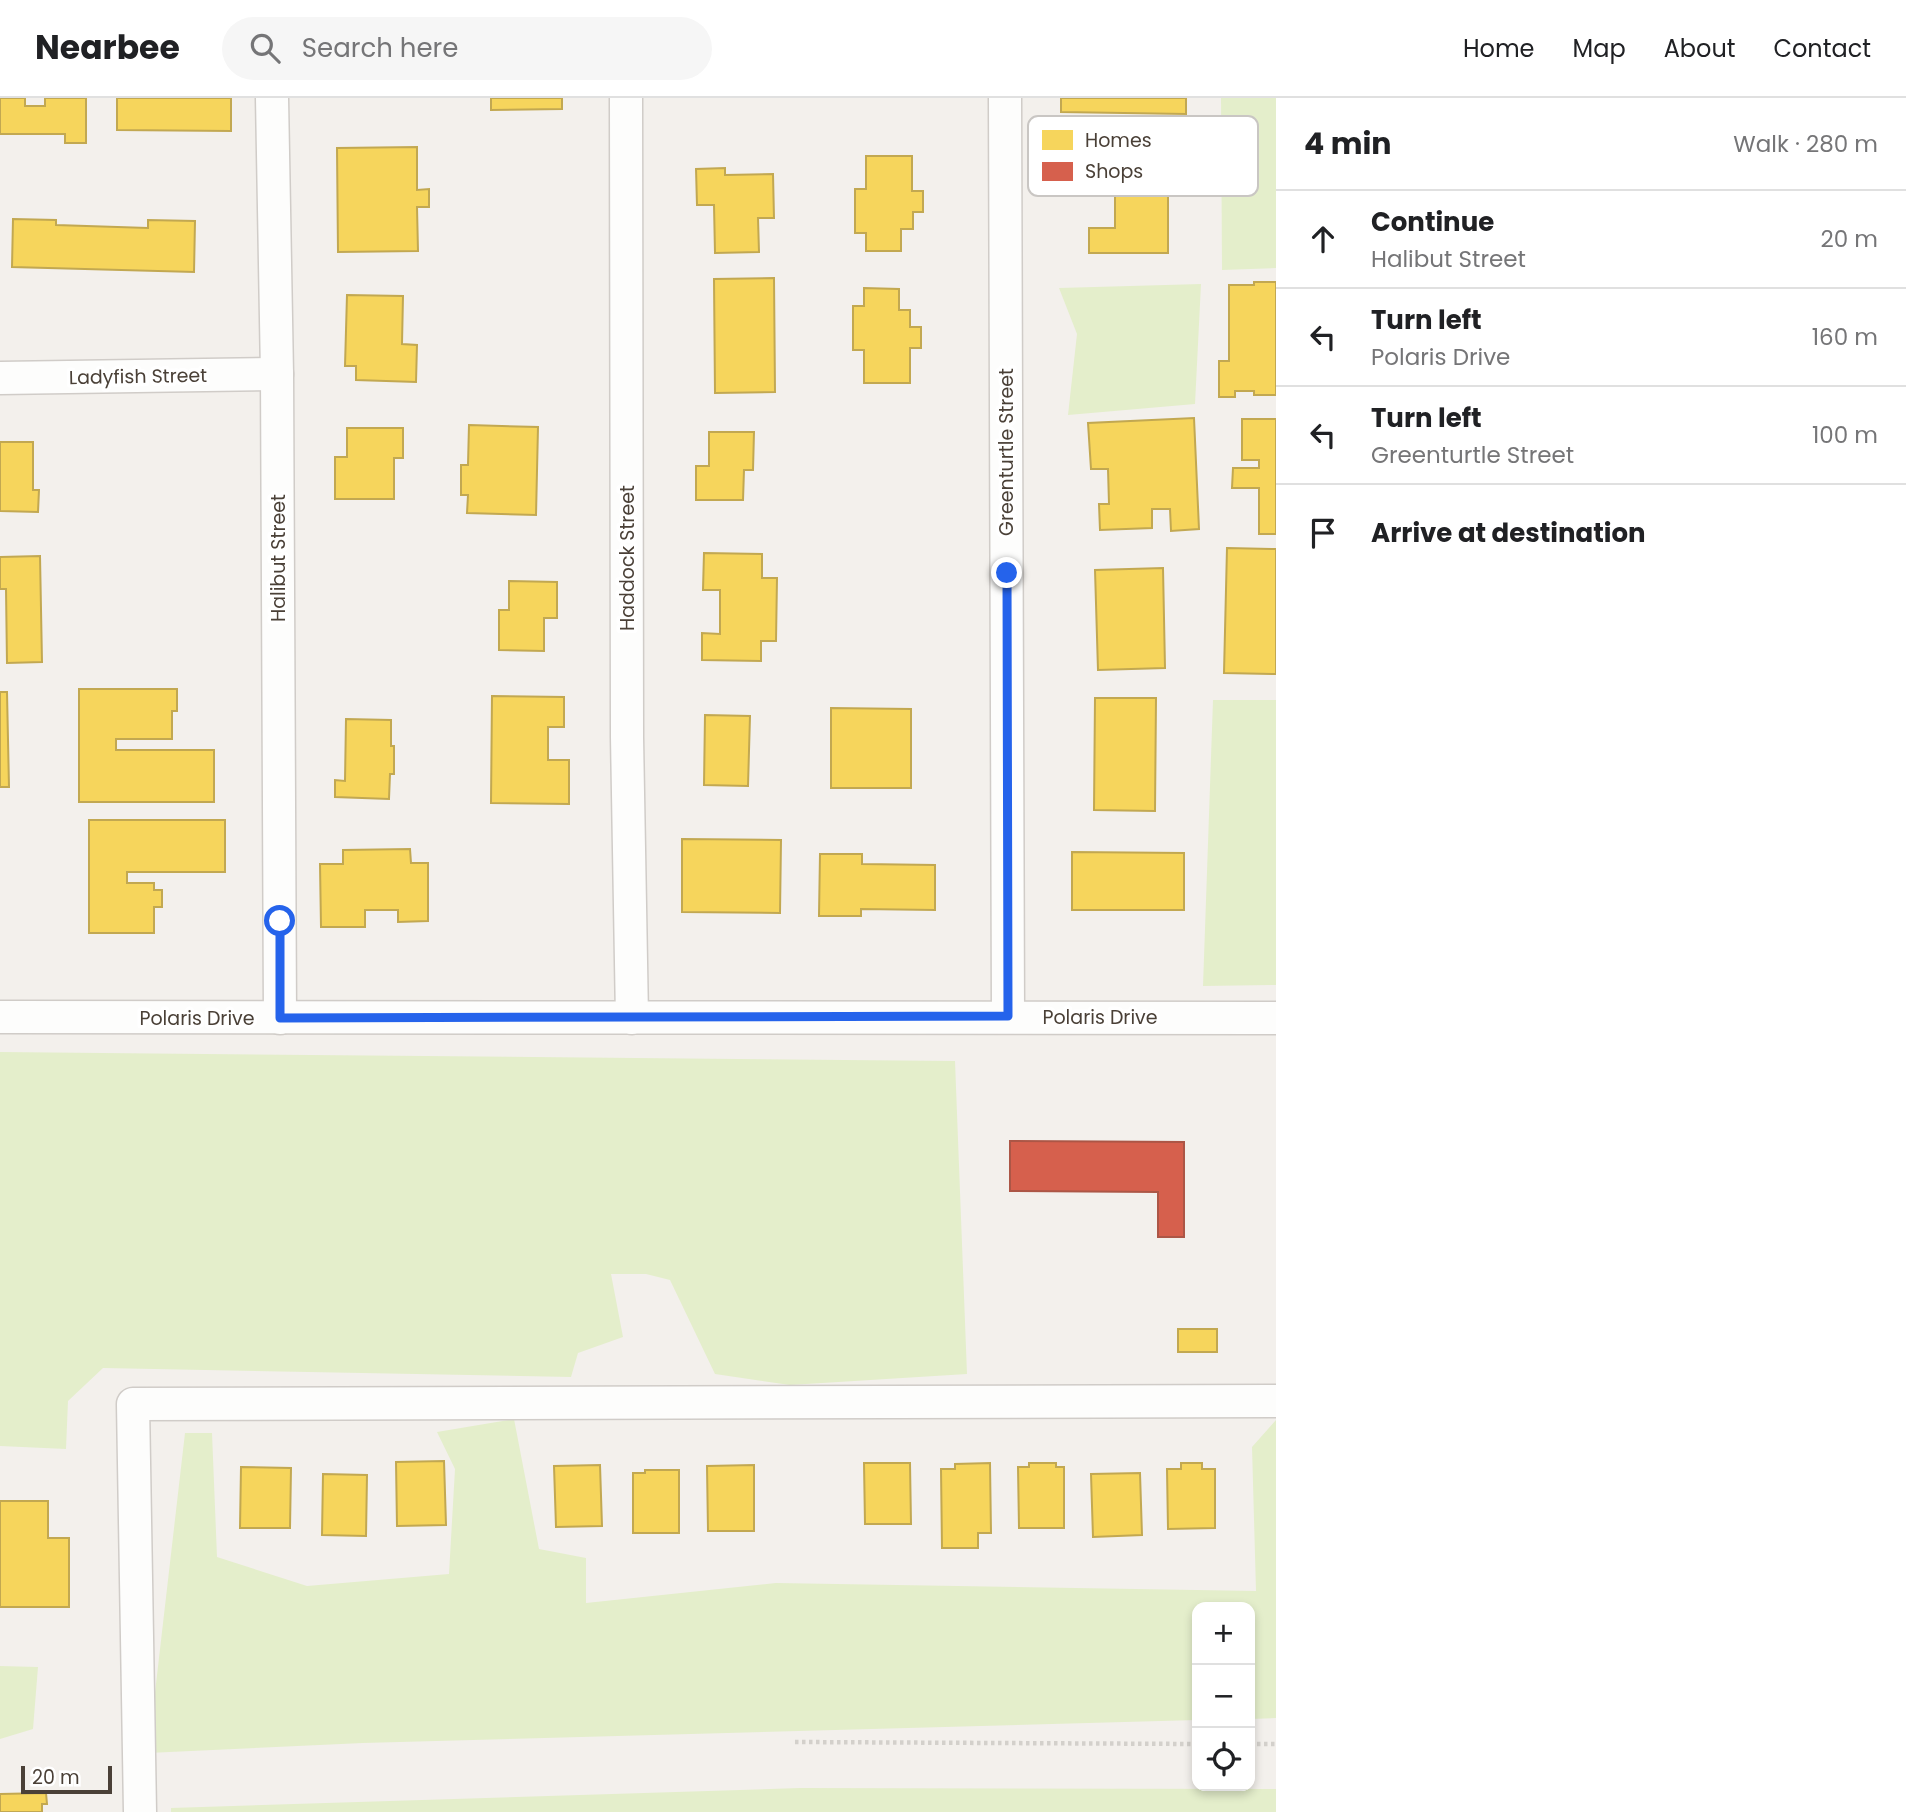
<!DOCTYPE html>
<meta charset="utf-8">
<style>
:root{--surface:#fff;--page:#f6f6f6;--text:#202124;--muted:#757577;--line:#e0e0e0}
body{margin:0;font-family:Poppins,sans-serif;background:var(--page);color:var(--text)}
.controls{position:absolute;right:21px;bottom:21px;display:grid;overflow:hidden;border-radius:14px;box-shadow:0 4px 10px #0003}
.controls button{width:63px;height:63px;display:grid;place-items:center;padding:0;border:0;border-bottom:2px solid var(--line);background:var(--surface);color:var(--text);font:35px sans-serif}
.scale{position:absolute;left:21px;bottom:18px;width:91px;box-sizing:border-box;padding-left:7px;border:4px solid #4a4037;border-top:0;font-size:19px;line-height:24px;white-space:nowrap;color:#4a4037;-webkit-text-stroke:5px #fff;paint-order:stroke}
.stop{position:absolute;width:21px;height:21px;margin:-16px;border:5px solid #2563eb;border-radius:50%;background:#fff}
.stop.end{background:#2563eb;border-color:#fff;box-shadow:0 2px 7px #0008}
.list{margin:0;padding:0;list-style:none}
h2{display:flex;justify-content:space-between;align-items:center;height:91px;margin:0;padding:0 28px;font-size:30px}
h2 small{font-size:23px;font-weight:400;color:var(--muted)}
.list li{display:grid;grid-template-columns:46px 1fr auto;gap:21px;align-items:center;box-sizing:border-box;height:98px;padding:0 28px;border-top:2px solid var(--line)}
.list b{display:block;font-size:26px;white-space:nowrap}
.list p{margin:0;font-size:23px;white-space:nowrap;color:var(--muted)}
.list em{font-size:23px;font-style:normal;color:var(--muted)}
.icon{flex:none;width:38px;height:38px;fill:none;stroke:currentColor;stroke-width:2;stroke-linecap:round;stroke-linejoin:round}
.map{position:relative;flex:none;width:1276px;height:1714px;overflow:hidden}
header{display:flex;align-items:center;gap:42px;box-sizing:border-box;height:98px;padding:0 35px;background:var(--surface);border-bottom:2px solid var(--line)}
header strong{font-size:33px}
nav{display:flex;gap:38px;margin-inline-start:auto;font-size:24px}
.search{width:490px;height:63px;background:var(--page);display:flex;align-items:center;gap:18px;box-sizing:border-box;padding:0 24px;border-radius:38px;color:var(--muted);font-size:26px}
main{display:flex}
aside{flex:1;background:var(--surface)}
.map>svg:first-child{display:block}
.green{fill:#e4eecb}
.homes{fill:#f6d55c;stroke:#c2a851;stroke-width:2}
.shops{fill:#d6604d;stroke:#ac5646;stroke-width:2}
.lines{fill:none;stroke-linecap:round;stroke-linejoin:round}
.street-casing{stroke:#d0ccc8;stroke-width:35}
.path{stroke:#d3d0cb;stroke-width:4.5;stroke-dasharray:3.5 3.5;stroke-linecap:butt}
.street{stroke:#fdfdfc;stroke-width:32}
.route{stroke:#2563eb;stroke-width:9}
.labels{text-anchor:middle;stroke-width:7;stroke-linejoin:round;paint-order:stroke}
.street-label{font-size:19px;fill:#4a4037;stroke:#fff}
.key{fill:#fff;stroke:#c9c6c3;stroke-width:2}
.key-label{font-size:19px;fill:#4a4037}
</style>
<header>
<strong>Nearbee</strong>
<div class="search"><svg class="icon" aria-label="search" viewBox="0 0 24 24"><circle cx="10" cy="10" r="6"/><path d="M15 15l6 6"/></svg>Search here</div>
<nav><a>Home</a><a>Map</a><a>About</a><a>Contact</a></nav>
</header>
<main>
<div class="map">
<svg width="1276" height="1714" viewBox="0 0 1276 1714">
<rect width="100%" height="100%" fill="#f3f0ec"/>
<!-- green -->
<g class="green">
<path d="M 1221,0 L 1276,0 L 1276,170 L 1222,172 Z"/>
<path d="M 1201,186 L 1195,306 L 1068,317 L 1077,236 L 1059,190 Z"/>
<path d="M 1213,602 L 1276,602 L 1276,887 L 1203,888 Z"/>
<path d="M 0,954 L 955,963 L 967,1276 L 790,1287 L 715,1276 L 670,1182 L 646,1176 L 611,1176 L 623,1239 L 578,1255 L 571,1279 L 103,1270 L 68,1303 L 66,1351 L 0,1348 Z"/>
<path d="M 514,1321 L 539,1451 L 586,1460 L 586,1505 L 776,1485 L 1256,1493 L 1252,1349 L 1276,1322 L 1276,1620 L 1250,1621 L 1250,1509 L 1197,1509 L 1197,1622 L 363,1645 L 148,1655 L 185,1335 L 212,1335 L 217,1459 L 307,1488 L 449,1476 L 455,1371 L 437,1334 Z"/>
<path d="M 0,1568 L 38,1569 L 33,1631 L 0,1641 Z"/>
<path d="M 800,1690 L 1276,1691 L 1276,1714 L 171,1714 L 171,1710 Z"/>
</g>
<!-- homes -->
<g class="homes">
<path d="M 0,0 L 25,0 L 25,8 L 45,8 L 45,0 L 86,0 L 86,45 L 65,45 L 65,36 L 0,36 Z"/>
<path d="M 117,0 L 231,0 L 231,33 L 117,32 Z"/>
<path d="M 491,0 L 562,0 L 562,11 L 491,12 Z"/>
<path d="M 1061,0 L 1186,0 L 1186,16 L 1061,14 Z"/>
<path d="M 417,49 L 417,92 L 429,91 L 429,109 L 417,109 L 418,153 L 338,154 L 337,50 Z"/>
<path d="M 1089,55 L 1168,55 L 1168,155 L 1089,155 L 1089,130 L 1115,130 L 1115,85 L 1089,85 Z"/>
<path d="M 866,58 L 912,58 L 912,93 L 923,93 L 923,114 L 913,114 L 913,131 L 901,131 L 901,153 L 866,153 L 866,135 L 855,135 L 855,91 L 866,91 Z"/>
<path d="M 725,70 L 725,77 L 773,76 L 774,120 L 758,120 L 759,154 L 715,155 L 714,107 L 697,107 L 696,71 Z"/>
<path d="M 13,121 L 56,122 L 56,127 L 148,130 L 148,122 L 195,123 L 194,174 L 12,169 Z"/>
<path d="M 774,180 L 775,294 L 715,295 L 714,181 Z"/>
<path d="M 1254,184 L 1276,184 L 1276,297 L 1254,297 L 1254,293 L 1235,293 L 1235,299 L 1219,299 L 1219,263 L 1229,263 L 1229,187 L 1254,187 Z"/>
<path d="M 864,190 L 899,191 L 899,212 L 910,212 L 910,229 L 921,229 L 921,250 L 910,250 L 910,285 L 864,285 L 864,252 L 853,252 L 853,208 L 864,208 Z"/>
<path d="M 347,197 L 403,198 L 402,246 L 417,247 L 416,284 L 356,282 L 356,268 L 345,268 Z"/>
<path d="M 1194,320 L 1199,431 L 1171,433 L 1170,411 L 1152,411 L 1152,430 L 1100,432 L 1099,406 L 1109,406 L 1108,371 L 1091,371 L 1088,325 Z"/>
<path d="M 1242,321 L 1276,321 L 1276,436 L 1259,436 L 1259,390 L 1232,390 L 1233,370 L 1259,370 L 1259,362 L 1242,362 Z"/>
<path d="M 469,327 L 538,329 L 536,417 L 467,415 L 468,397 L 461,397 L 461,367 L 468,367 Z"/>
<path d="M 347,330 L 403,330 L 403,360 L 394,360 L 394,401 L 335,401 L 335,359 L 347,359 Z"/>
<path d="M 709,334 L 754,334 L 753,372 L 744,372 L 743,402 L 696,402 L 696,368 L 709,368 Z"/>
<path d="M 0,344 L 33,344 L 33,392 L 39,392 L 38,414 L 0,413 Z"/>
<path d="M 1227,450 L 1276,451 L 1276,576 L 1224,575 Z"/>
<path d="M 704,455 L 762,456 L 762,480 L 777,480 L 776,543 L 761,543 L 761,563 L 702,562 L 702,535 L 720,536 L 720,492 L 703,492 Z"/>
<path d="M 40,458 L 42,564 L 7,565 L 6,491 L 0,491 L 0,459 Z"/>
<path d="M 1163,470 L 1165,570 L 1098,572 L 1095,472 Z"/>
<path d="M 509,483 L 557,484 L 557,520 L 544,520 L 544,553 L 499,552 L 499,512 L 509,512 Z"/>
<path d="M 79,591 L 177,591 L 177,613 L 172,613 L 172,641 L 116,641 L 116,652 L 214,652 L 214,704 L 79,704 Z"/>
<path d="M 0,594 L 7,594 L 9,689 L 0,689 Z"/>
<path d="M 492,598 L 564,599 L 564,629 L 548,629 L 548,662 L 569,662 L 569,706 L 491,705 Z"/>
<path d="M 1095,600 L 1156,600 L 1155,713 L 1094,712 Z"/>
<path d="M 831,610 L 911,611 L 911,690 L 831,690 Z"/>
<path d="M 705,617 L 750,618 L 748,688 L 704,687 Z"/>
<path d="M 346,621 L 391,622 L 391,648 L 394,648 L 394,676 L 390,676 L 389,701 L 335,699 L 335,682 L 345,683 Z"/>
<path d="M 89,722 L 225,722 L 225,774 L 127,774 L 127,785 L 154,785 L 154,792 L 162,792 L 162,809 L 154,809 L 154,835 L 89,835 Z"/>
<path d="M 682,741 L 781,742 L 780,815 L 682,814 Z"/>
<path d="M 410,751 L 411,765 L 428,765 L 428,823 L 398,824 L 398,812 L 365,812 L 365,829 L 321,829 L 320,766 L 343,766 L 343,752 Z"/>
<path d="M 1072,754 L 1184,755 L 1184,812 L 1072,812 Z"/>
<path d="M 820,756 L 862,756 L 862,766 L 935,767 L 935,812 L 861,811 L 861,818 L 819,818 Z"/>
<rect x="1178" y="1231" width="39" height="23"/>
<path d="M 444,1363 L 446,1427 L 397,1428 L 396,1364 Z"/>
<path d="M 864,1365 L 910,1365 L 911,1426 L 865,1426 Z"/>
<path d="M 990,1365 L 991,1435 L 978,1435 L 978,1450 L 942,1450 L 941,1371 L 955,1371 L 955,1366 Z"/>
<path d="M 1029,1365 L 1056,1365 L 1056,1369 L 1064,1369 L 1064,1430 L 1019,1430 L 1018,1369 L 1029,1369 Z"/>
<path d="M 1181,1365 L 1202,1365 L 1202,1371 L 1215,1371 L 1215,1430 L 1168,1431 L 1167,1371 L 1181,1371 Z"/>
<path d="M 600,1367 L 602,1428 L 556,1429 L 554,1368 Z"/>
<path d="M 754,1367 L 754,1433 L 708,1433 L 707,1368 Z"/>
<path d="M 241,1369 L 291,1370 L 290,1430 L 240,1430 Z"/>
<path d="M 645,1372 L 679,1372 L 679,1435 L 633,1435 L 633,1375 L 645,1375 Z"/>
<path d="M 1140,1375 L 1142,1437 L 1093,1439 L 1091,1376 Z"/>
<path d="M 323,1376 L 367,1377 L 366,1438 L 322,1437 Z"/>
<path d="M 0,1403 L 48,1403 L 48,1440 L 69,1440 L 69,1509 L 0,1509 Z"/>
<path d="M 46,1695 L 47,1706 L 42,1706 L 42,1714 L 0,1714 L 0,1696 Z"/>
</g>
<!-- shops -->
<path class="shops" d="M 1010,1043 L 1184,1044 L 1184,1139 L 1158,1139 L 1158,1094 L 1010,1093 Z"/>
<g class="lines">
<defs>
<g id="street">
<path d="M 272,0 L 277,276 L 280,920"/>
<path d="M 626,0 L 627,639 L 632,920"/>
<path d="M 1005,0 L 1008,918"/>
<path d="M 0,280 L 277,276"/>
<path d="M 0,919 L 1276,920"/>
<path d="M 140,1714 L 133,1306 L 1276,1303"/>
</g>
</defs>
<!-- street casing -->
<use href="#street" class="street-casing"/>
<!-- path -->
<g class="path">
<path d="M 795,1644 L 1197,1646"/>
<path d="M 1250,1646 L 1276,1646"/>
</g>
<!-- street -->
<use href="#street" class="street"/>
</g>
<g class="lines">
<!-- route -->
<path class="route" d="M 280,823 L 280,920 L 1008,918 L 1007,475"/>
</g>
<g class="labels">
<!-- street labels -->
<g class="street-label">
<text transform="translate(138 278) rotate(-1)" y="7">Ladyfish Street</text>
<text transform="translate(1006 354) rotate(-90)" y="7">Greenturtle Street</text>
<text transform="translate(278 460) rotate(-90)" y="7">Halibut Street</text>
<text transform="translate(627 460) rotate(-90)" y="7">Haddock Street</text>
<text x="1100" y="926">Polaris Drive</text>
<text x="197" y="927">Polaris Drive</text>
</g>
</g>
<!-- legend -->
<rect x="1028" y="18" width="230" height="80" rx="10" class="key"/>
<rect x="1042" y="32" width="31" height="20" fill="#f6d55c"/>
<rect x="1042" y="64" width="31" height="19" fill="#d6604d"/>
<g class="key-label">
<text x="1085" y="49">Homes</text>
<text x="1085" y="80">Shops</text>
</g>
</svg>
<div class="controls">
<button>+</button>
<button>−</button>
<button><svg class="icon" aria-label="locate" viewBox="0 0 24 24"><circle cx="12" cy="12" r="6"/><path d="M12 2v4M12 18v4M2 12h4M18 12h4"/></svg></button>
</div>
<div class="scale">20 m</div>
<div class="stop" style="left:280px;top:823px"></div>
<div class="stop end" style="left:1007px;top:475px"></div>
</div>
<aside>
<h2>4 min<small>Walk · 280 m</small></h2>
<ul class="list">
<li><svg class="icon" aria-label="ahead" viewBox="0 0 24 24"><path d="M12 20V5M6 11l6-6 6 6"/></svg><div><b>Continue</b><p>Halibut Street</p></div><em>20 m</em></li>
<li><svg class="icon" aria-label="left" viewBox="0 0 24 24"><path d="M17 20v-9H6M10 6l-5 5 5 5"/></svg><div><b>Turn left</b><p>Polaris Drive</p></div><em>160 m</em></li>
<li><svg class="icon" aria-label="left" viewBox="0 0 24 24"><path d="M17 20v-9H6M10 6l-5 5 5 5"/></svg><div><b>Turn left</b><p>Greenturtle Street</p></div><em>100 m</em></li>
<li><svg class="icon" aria-label="arrive" viewBox="0 0 24 24"><path d="M6 21V4h12l-3 4 3 4H6"/></svg><div><b>Arrive at destination</b></div></li>
</ul>
</aside>
</main>
